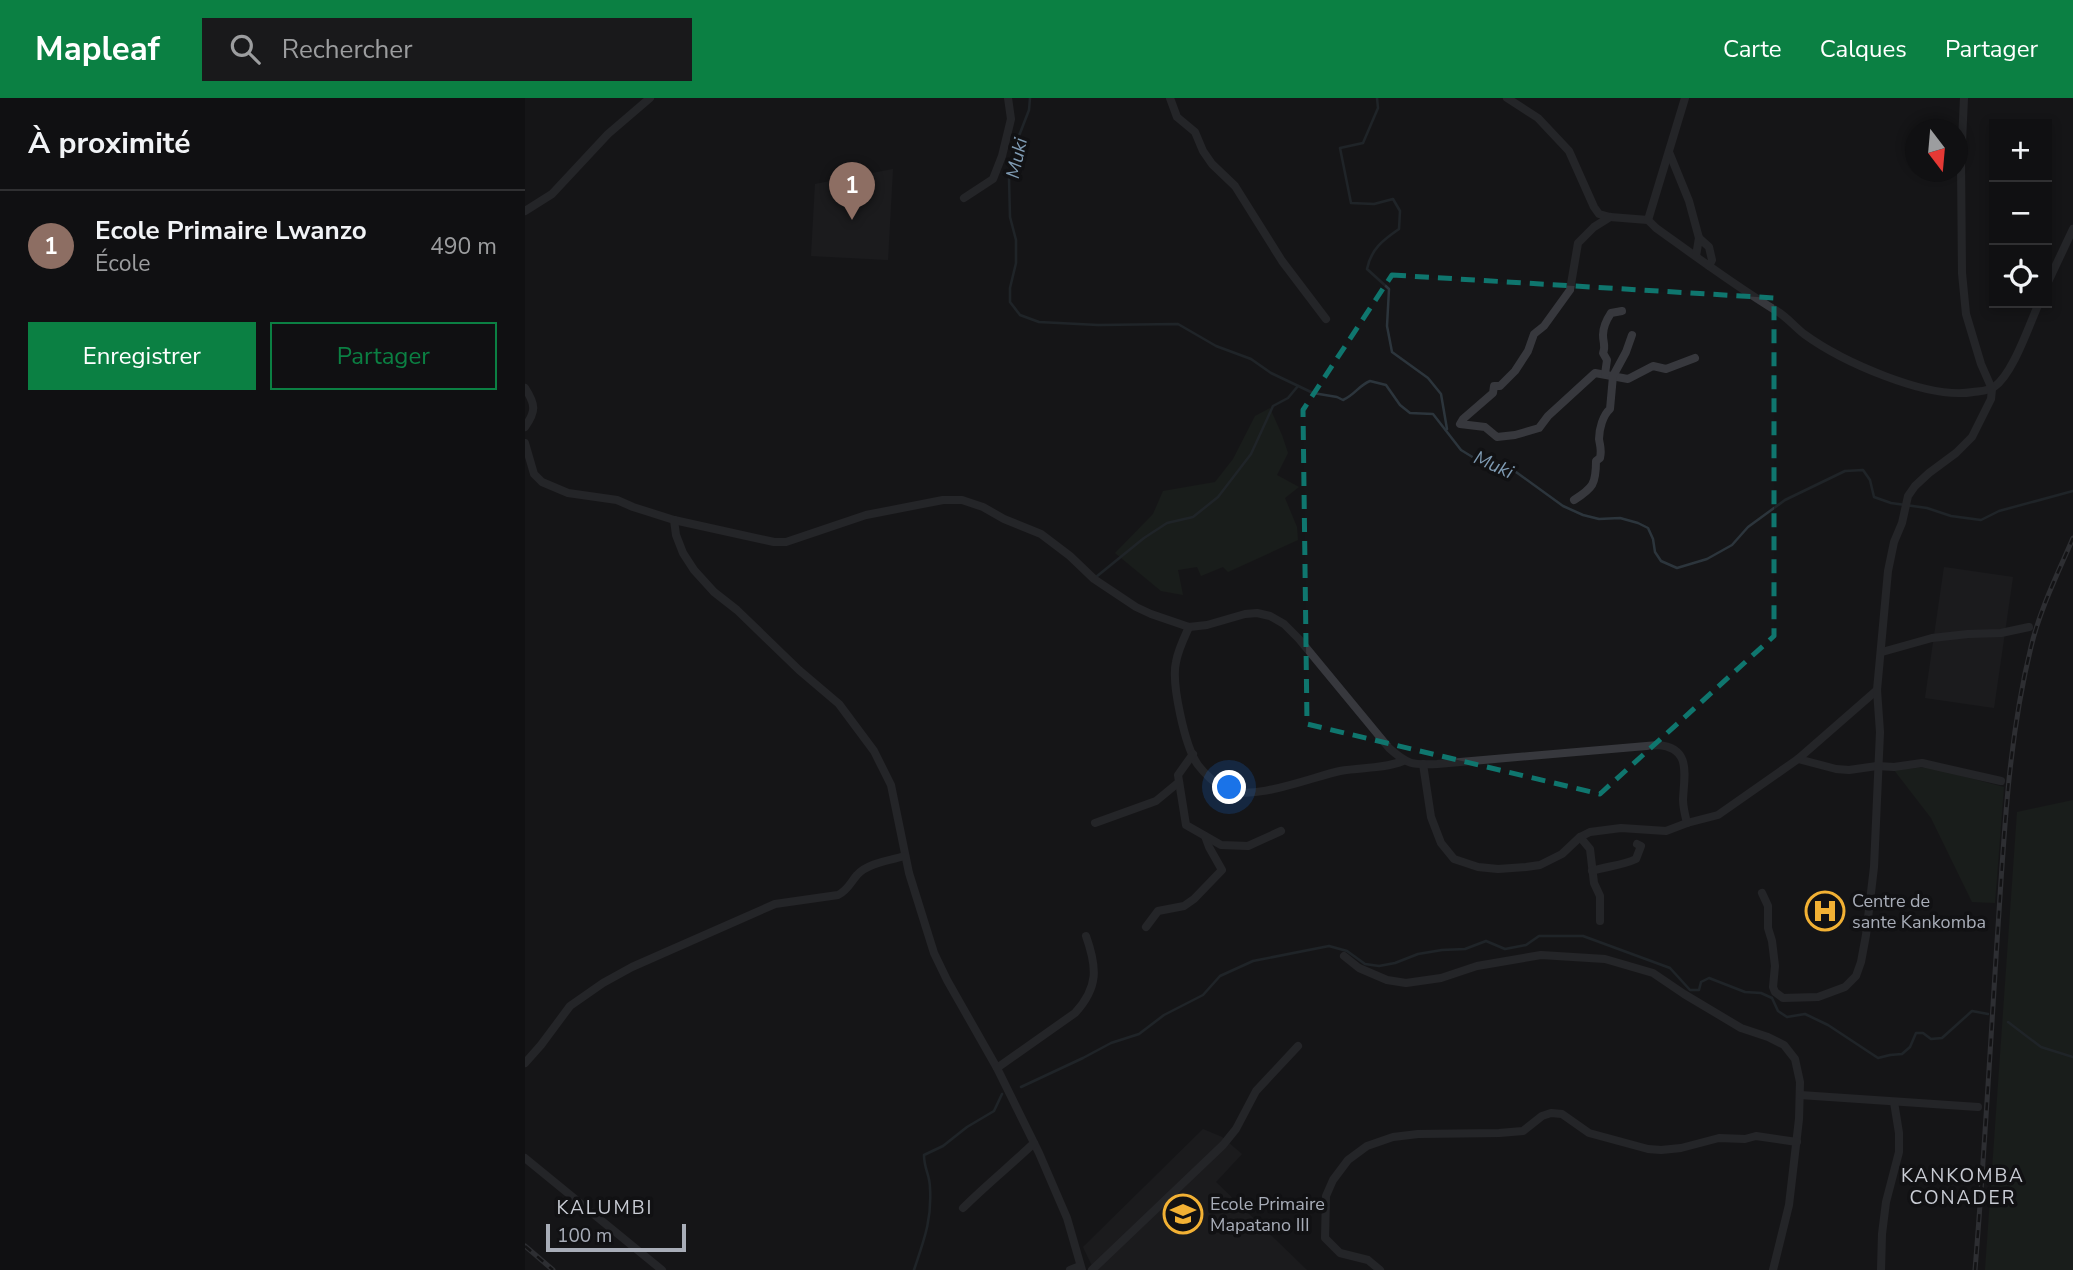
<!DOCTYPE html>
<html lang="fr">
<meta charset="utf-8">
<style>
:root{--surface:#101012;--page:#19191b;--text:#f1f3f6;--muted:#9c9d9f;--line:#303032;--accent:#0b8043}
body{margin:0;font-family:"Nunito Sans",sans-serif;background:var(--page);color:var(--text)}
.controls{position:absolute;right:21px;top:21px;display:grid;overflow:hidden;border-radius:0px;box-shadow:0 4px 10px #0003}
.controls button{width:63px;height:63px;display:grid;place-items:center;padding:0;border:0;border-bottom:2px solid var(--line);background:var(--surface);color:var(--text);font:35px sans-serif}
.compass{position:absolute;left:1380px;top:21px;width:63px;height:63px;border-radius:50%;background:var(--surface);box-shadow:0 4px 10px #0003;rotate:164deg}
.scale{position:absolute;left:21px;bottom:18px;width:140px;box-sizing:border-box;padding-left:7px;border:4px solid #a8adb8;border-top:0;font-size:19px;line-height:24px;white-space:nowrap;color:#a8adb8;-webkit-text-stroke:5px #111113;paint-order:stroke}
.you{position:absolute;left:705px;top:690px;width:24px;height:24px;margin:-18px;border:5px solid #fff;border-radius:50%;background:#1a73e8;box-shadow:0 0 0 10px #1a73e833}
.badge{display:grid;place-items:center;width:46px;height:46px;border-radius:50%;background:var(--accent);color:#fff;font-size:23px;font-weight:700}
.pin{position:absolute;translate:-50% -58px;filter:drop-shadow(0 2px 4px #0008)}
.pin::after{content:'';position:absolute;top:37px;width:24px;height:21px;background:inherit;clip-path:polygon(0 0,100% 0,50% 100%)}
.list{margin:0;padding:0;list-style:none}
h2{display:flex;justify-content:space-between;align-items:center;height:91px;margin:0;padding:0 28px;font-size:30px}
h2 small{font-size:23px;font-weight:400;color:var(--muted)}
.list li{display:grid;grid-template-columns:46px 1fr auto;gap:21px;align-items:center;box-sizing:border-box;height:112px;padding:0 28px;border-top:2px solid var(--line)}
.list b{display:block;font-size:26px;white-space:nowrap}
.list p{margin:0;font-size:23px;white-space:nowrap;color:var(--muted)}
.list em{font-size:23px;font-style:normal;color:var(--muted)}
.actions{display:flex;gap:14px;padding:21px 28px}
.actions a{flex:1;padding:16px 0;border:2px solid var(--accent);border-radius:0px;text-align:center;font-size:24px;color:var(--accent)}
.actions .main{background:var(--accent);color:#fff}
.icon{flex:none;width:38px;height:38px;fill:none;stroke:currentColor;stroke-width:2;stroke-linecap:round;stroke-linejoin:round}
.map{position:relative;flex:none;width:1548px;height:1172px;overflow:hidden}
header{display:flex;align-items:center;gap:42px;box-sizing:border-box;height:98px;padding:0 35px;background:var(--accent);color:#fff}
header strong{font-size:33px}
nav{display:flex;gap:38px;margin-inline-start:auto;font-size:24px}
.search{width:490px;height:63px;background:var(--page);display:flex;align-items:center;gap:18px;box-sizing:border-box;padding:0 24px;border-radius:0px;color:var(--muted);font-size:26px}
main{display:flex}
aside{flex:1;background:var(--surface)}
.map>svg:first-child{display:block}
.built{fill:#222225}
.green{fill:#1e261f}
.lines{fill:none;stroke-linecap:round;stroke-linejoin:round}
.stream{stroke:#2c353c;stroke-width:2.5}
.minor{stroke:#37383d;stroke-width:8}
.rail-casing{stroke:#4a4c52;stroke-width:5}
.rail{stroke:#111113;stroke-width:2.5;stroke-dasharray:8;stroke-linecap:butt}
.marked{fill:none;stroke:#0f766e;stroke-width:5;stroke-dasharray:14 9;stroke-linejoin:round}
.labels{text-anchor:middle;stroke-width:7;stroke-linejoin:round;paint-order:stroke}
.poi-label{font-size:18px;fill:#a8adb8;stroke:#111113;text-anchor:start}
.water-label{font-size:19px;font-style:italic;fill:#7f9bb3;stroke:#111113}
.neighbourhood-label{font-size:19px;letter-spacing:2px;fill:#c9ccd4;stroke:#111113}
</style>
<header>
<strong>Mapleaf</strong>
<div class="search"><svg class="icon" aria-label="search" viewBox="0 0 24 24"><circle cx="10" cy="10" r="6"/><path d="M15 15l6 6"/></svg>Rechercher</div>
<nav><a>Carte</a><a>Calques</a><a>Partager</a></nav>
</header>
<main>
<aside>
<h2>À proximité<small></small></h2>
<ul class="list">
<li><span class="badge" style="background:#8d6e63">1</span><div><b>Ecole Primaire Lwanzo</b><p>École</p></div><em>490 m</em></li>
</ul>
<div class="actions"><a class="main">Enregistrer</a><a>Partager</a></div>
</aside>
<div class="map">
<svg width="1548" height="1172" viewBox="0 0 1548 1172">
<rect width="100%" height="100%" fill="#161618"/>
<!-- built -->
<g class="built">
<path d="M 368,71 L 363,162 L 286,158 L 290,86 Z"/>
<path d="M 1419,469 L 1488,479 L 1469,610 L 1400,600 Z"/>
<path d="M 678,1031 L 697,1039 L 717,1056 L 691,1084 L 782,1172 L 569,1172 L 558,1149 Z"/>
</g>
<!-- green -->
<g class="green">
<path d="M 745,310 L 757,337 L 763,355 L 752,377 L 774,389 L 760,400 L 772,429 L 773,442 L 703,474 L 698,469 L 676,478 L 672,469 L 653,472 L 658,497 L 636,493 L 590,455 L 628,416 L 638,393 L 690,384 L 708,361 L 730,318 Z"/>
<path d="M 1403,669 L 1479,689 L 1470,805 L 1447,804 L 1406,720 L 1369,672 Z"/>
<path d="M 1548,702 L 1548,1172 L 1460,1172 L 1492,714 Z"/>
</g>
<g class="lines">
<!-- stream -->
<g class="stream">
<path d="M 505,0 L 504,12 L 492,43 L 484,80 L 485,119 L 491,142 L 491,165 L 485,190 L 485,204 L 495,217 L 514,224 L 573,227 L 653,226 L 691,248 L 726,261 L 746,275 L 788,295 L 812,299 L 818,302 C 831,296 833,288 845,283 L 861,287 L 875,307 L 885,315 L 908,316 L 936,352 L 954,363 L 991,374 L 1038,408 L 1058,417 L 1074,421 L 1095,420 L 1113,425 L 1123,430 L 1128,441 L 1130,454 L 1136,463 L 1152,470 L 1182,461 L 1207,447 L 1223,429 L 1260,402 L 1320,373 L 1338,372 L 1345,382 L 1349,399 L 1366,405 L 1402,410 L 1426,418 L 1456,422 L 1474,413 L 1548,393"/>
<path d="M 852,0 L 853,10 L 838,45 L 815,50 L 826,105 L 849,106 L 868,101 L 875,113 L 874,131 C 858,142 846,151 842,171 L 864,191 L 862,228 L 867,254 L 903,280 L 916,296 L 922,331"/>
<path d="M 571,479 L 619,440 L 642,425 L 668,419 L 693,399 L 726,356 L 748,308 L 763,300 L 773,288"/>
<path d="M 1483,924 L 1516,949 L 1548,959"/>
<path d="M 496,989 L 558,960 L 586,945 L 614,936 L 639,917 L 678,897 L 695,878 L 728,863 L 804,848 L 822,853 L 840,866 L 854,868 L 870,865 L 893,856 L 917,852 L 940,851 L 961,843 L 980,851 L 1001,847 L 1014,838 L 1058,838 L 1145,870 L 1165,892 L 1174,892 L 1176,884 L 1184,880 L 1220,894 L 1236,895 L 1247,900 L 1253,913 L 1262,919 L 1280,916 L 1303,927 L 1353,960 L 1365,957 L 1377,956 L 1385,949 L 1391,935 L 1398,935 L 1406,941 L 1417,940 L 1447,913 L 1463,916"/>
<path d="M 389,1172 C 399,1142 407,1122 405,1090 C 405,1077 399,1071 399,1057 L 418,1048 L 442,1029 L 469,1013 L 477,996"/>
</g>
<!-- minor -->
<g class="minor">
<path d="M 645,0 L 652,19 L 670,34 L 678,53 L 687,66 L 710,88 L 757,163 L 801,221"/>
<path d="M 982,0 L 1013,20 L 1044,53 L 1069,109 L 1074,116 L 1085,119 L 1123,122 L 1131,130 C 1170,158 1209,187 1250,212 C 1261,218 1269,228 1279,236 C 1316,263 1402,302 1448,294 C 1455,293 1464,293 1469,289 C 1488,276 1504,227 1514,205"/>
<path d="M 1144,54 L 1164,103 L 1174,140"/>
<path d="M 439,100 L 468,81 L 477,58 L 486,21 L 483,0"/>
<path d="M 0,113 L 27,96 L 83,36 L 125,0"/>
<path d="M 1085,119 L 1069,129 L 1053,145 L 1045,192 L 1019,228 L 1009,236 L 1003,253 L 990,273 L 975,288 L 969,288 L 968,295 L 938,321 L 935,326 L 960,329 L 972,339 L 990,337 L 1014,330 L 1023,318 L 1070,275 L 1103,281 L 1128,268 L 1141,271 L 1170,260"/>
<path d="M 1123,122 L 1160,0"/>
<path d="M 1171,158 L 1174,140 L 1184,149 L 1187,162 L 1184,168"/>
<path d="M 1522,186 L 1548,131"/>
<path d="M 1080,276 L 1082,262 L 1078,255 C 1081,248 1078,245 1078,237 C 1078,229 1082,221 1086,215 L 1097,213"/>
<path d="M 0,290 C 11,307 11,313 0,329"/>
<path d="M 0,345 L 9,376 L 17,384 L 43,395 L 92,402 L 108,409 L 149,422 L 249,444 L 261,444 L 341,417 L 418,402 L 437,402 L 458,409 L 479,421 L 516,436 L 545,458 L 569,481 L 611,509 L 626,516 L 664,529 L 682,527 L 720,516 L 732,515 L 745,518 L 759,526 L 774,541 L 864,650 C 883,667 887,667 912,666 L 1133,647 C 1167,650 1159,677 1158,702 C 1158,709 1160,717 1162,725"/>
<path d="M 1049,402 C 1068,390 1071,386 1071,363 L 1075,360 C 1077,352 1075,348 1074,341 C 1074,331 1078,317 1085,311 L 1088,278 L 1101,254 L 1107,237"/>
<path d="M 149,422 L 151,437 L 158,455 L 169,472 L 189,494 L 212,512 L 274,572 L 314,606 L 349,653 L 366,687 L 384,775 L 409,855 L 422,882 L 472,970 L 514,1055 L 542,1120 L 557,1172"/>
<path d="M 664,529 C 659,540 653,552 651,564 C 646,585 660,649 673,667 C 679,675 691,687 701,691 C 727,704 787,679 815,673 C 836,669 859,671 878,663"/>
<path d="M 1357,554 L 1407,540 L 1443,536 L 1476,535 L 1504,529"/>
<path d="M 668,656 L 653,677 L 661,727 L 696,747 L 723,748 L 756,733"/>
<path d="M 1273,661 L 1311,671 L 1324,672 L 1352,668 L 1369,669 L 1397,665 L 1476,683"/>
<path d="M 898,666 L 906,719 L 916,745 L 929,761 L 953,769 L 973,771 L 1001,769 L 1015,767 L 1037,756 L 1055,739 L 1065,734 L 1096,730 L 1141,733 L 1162,725 L 1193,717 L 1273,661 L 1352,592"/>
<path d="M 570,725 L 631,703 L 654,684"/>
<path d="M 1055,739 L 1065,751 L 1069,785 L 1075,798 L 1075,823"/>
<path d="M 1067,773 C 1082,768 1096,768 1111,761 L 1116,748 L 1112,746"/>
<path d="M 1237,795 L 1243,808 L 1243,830 L 1247,843 L 1250,868 L 1248,889 L 1250,894 L 1258,900 L 1293,899 L 1320,889 L 1331,878 L 1336,864 L 1341,837 L 1349,769 L 1355,634 L 1352,592 L 1363,473 L 1369,444 L 1377,425 L 1383,398 L 1390,388 L 1404,375 L 1431,355 L 1447,339 L 1466,301 L 1467,291 L 1456,266 L 1441,216 L 1437,175 L 1436,65 L 1439,0"/>
<path d="M 621,829 L 633,813 L 659,808 L 669,801 L 697,772 L 684,749 L 680,738"/>
<path d="M 819,858 L 834,870 L 862,882 L 881,885 L 916,880 L 952,868 L 1016,857 L 1080,861 L 1128,875 L 1159,896 L 1216,930 L 1243,939 L 1259,947 L 1270,961 L 1275,984 L 1274,1021 L 1264,1107 L 1248,1172"/>
<path d="M 0,965 L 16,947 L 45,908 L 78,885 L 107,869 L 250,806 L 313,797 C 323,792 325,785 332,777 C 342,765 366,762 380,758"/>
<path d="M 472,970 L 550,915 C 574,889 572,869 561,838"/>
<path d="M 1275,997 L 1453,1009"/>
<path d="M 0,1060 L 137,1172"/>
<path d="M 438,1110 C 461,1087 486,1067 509,1045"/>
<path d="M 545,1172 L 555,1168"/>
<path d="M 567,1172 L 698,1047 L 711,1031 L 731,993 L 773,948"/>
<path d="M 855,1172 L 843,1162 L 815,1155 L 800,1140 L 801,1098 L 808,1082 L 823,1062 L 842,1048 L 868,1039 L 893,1036 L 974,1035 L 998,1033 L 1017,1018 L 1026,1015 L 1037,1016 L 1064,1035 L 1123,1051 L 1136,1052 L 1156,1050 L 1194,1040 L 1220,1041 L 1231,1038 L 1272,1044"/>
<path d="M 1356,1172 L 1357,1136 L 1361,1104 L 1374,1054 L 1374,1035 L 1369,1004"/>
</g>
<defs>
<g id="rail">
<path d="M 0,1148 L 28,1172"/>
<path d="M 1450,1172 C 1459,1063 1465,953 1472,844 C 1479,743 1482,647 1506,549 C 1515,511 1533,475 1548,440"/>
</g>
</defs>
<!-- rail casing -->
<use href="#rail" class="rail-casing"/>
<!-- rail -->
<use href="#rail" class="rail"/>
</g>
<!-- marked area -->
<path d="M0 0H1548V1172H0ZM 867,177 L 1249,200 L 1249,538 L 1075,696 L 782,626 L 778,312 Z" fill="#161618" fill-opacity=".55" fill-rule="evenodd"/>
<path class="marked" d="M 867,177 L 1249,200 L 1249,538 L 1075,696 L 782,626 L 778,312 Z"/>
<!-- icons -->
<defs>
<symbol id="hospital-ring" viewBox="-11 -11 22 22"><circle r="9.5" fill="#111113" stroke="#f2b134" stroke-width="1.5"/><path d="M-5-5h3v3.5h4V-5h3V5h-3V1.5h-4V5h-3Z" fill="#f2b134"/></symbol>
<symbol id="school-ring" viewBox="-11 -11 22 22"><circle r="9.5" fill="#111113" stroke="#f2b134" stroke-width="1.5"/><path d="M0-5L7-2L0 1L-7-2ZM-4 1L0 2.5L4 1V4Q0 6-4 4Z" fill="#f2b134"/></symbol>
</defs>
<g fill-rule="evenodd">
<use href="#hospital-ring" x="1278" y="791" width="44" height="44"/>
<use href="#school-ring" x="636" y="1094" width="44" height="44"/>
</g>
<g class="labels">
<!-- poi labels -->
<g class="poi-label">
<text x="1327" y="809">Centre de<tspan x="1327" dy="21">sante Kankomba</tspan></text>
<text x="685" y="1112">Ecole Primaire<tspan x="685" dy="21">Mapatano III</tspan></text>
</g>
<!-- water labels -->
<g class="water-label">
<text transform="translate(491 60) rotate(-78)" y="7">Muki</text>
<text transform="translate(969 366) rotate(24)" y="7">Muki</text>
</g>
<!-- neighbourhood labels -->
<g class="neighbourhood-label">
<text x="1438" y="1084">KANKOMBA<tspan x="1438" dy="22">CONADER</tspan></text>
<text x="80" y="1116">KALUMBI</text>
</g>
</g>
</svg>
<div class="controls">
<button>+</button>
<button>−</button>
<button><svg class="icon" aria-label="locate" viewBox="0 0 24 24"><circle cx="12" cy="12" r="6"/><path d="M12 2v4M12 18v4M2 12h4M18 12h4"/></svg></button>
</div>
<svg class="compass" viewBox="-18 -18 36 36"><path d="M0-13l5 13h-10z" fill="#e53935"/><path d="M0 13l5-13h-10z" fill="#9c9d9f"/></svg>
<div class="scale">100 m</div>
<div class="you"></div>
<div class="pin badge" style="left:327px;top:122px;background:#8d6e63">1</div>
</div>
</main>
